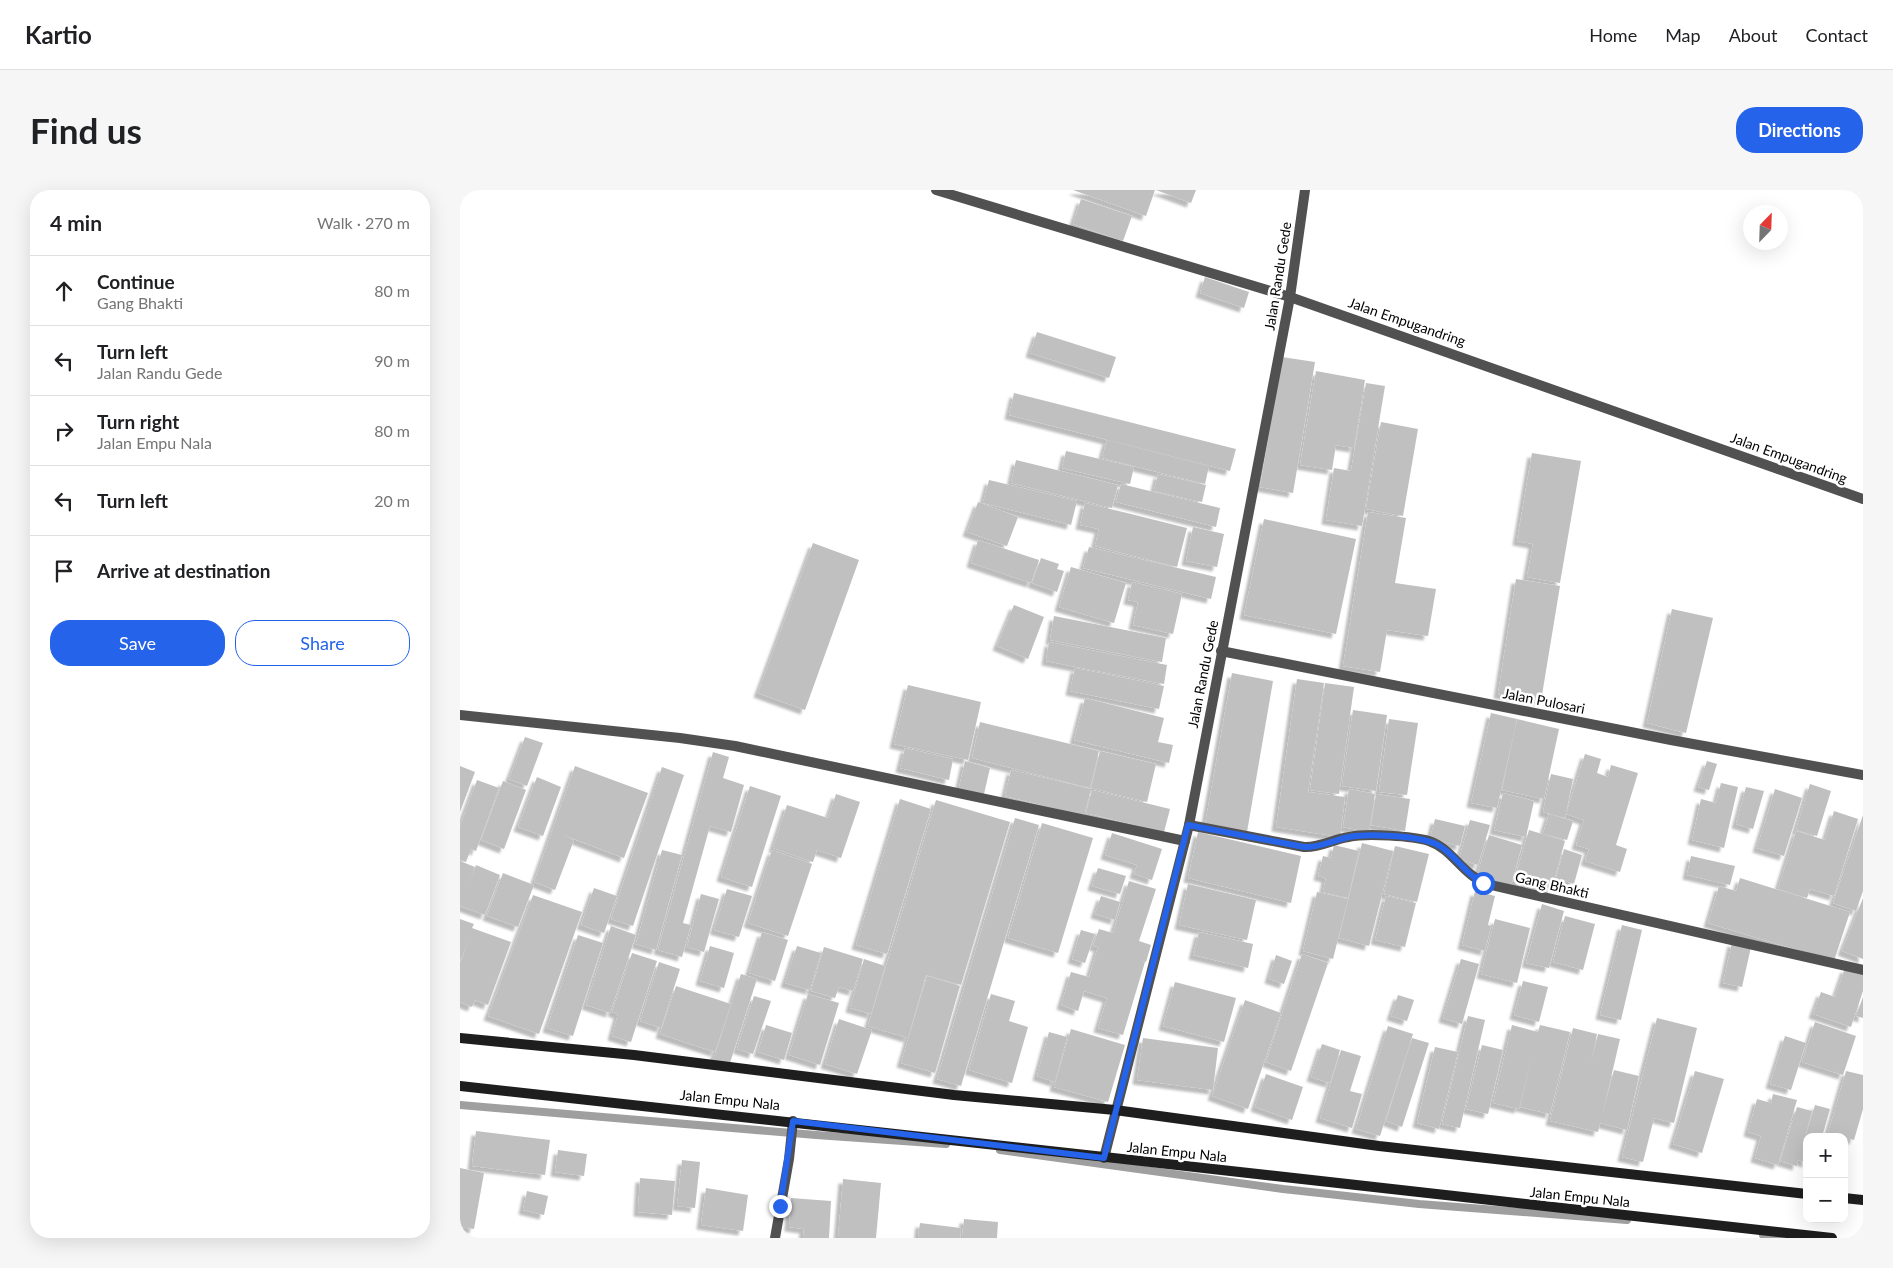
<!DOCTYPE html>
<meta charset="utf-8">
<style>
:root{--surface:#fff;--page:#f6f6f6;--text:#202124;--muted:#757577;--line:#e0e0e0;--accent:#2563eb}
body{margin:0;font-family:Lato,sans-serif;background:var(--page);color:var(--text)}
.controls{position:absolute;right:15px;bottom:15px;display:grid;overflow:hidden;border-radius:10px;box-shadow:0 5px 20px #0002}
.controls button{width:45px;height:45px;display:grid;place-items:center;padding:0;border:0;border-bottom:1px solid var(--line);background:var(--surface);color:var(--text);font:25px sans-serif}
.compass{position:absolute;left:1283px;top:15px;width:45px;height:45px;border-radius:50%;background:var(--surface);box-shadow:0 5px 20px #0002;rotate:23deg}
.stop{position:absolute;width:15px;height:15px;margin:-11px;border:4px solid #2563eb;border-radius:50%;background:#fff}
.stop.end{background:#2563eb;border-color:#fff;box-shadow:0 1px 5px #0008}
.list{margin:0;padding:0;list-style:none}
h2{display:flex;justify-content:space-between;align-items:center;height:65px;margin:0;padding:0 20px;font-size:21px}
h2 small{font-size:16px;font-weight:400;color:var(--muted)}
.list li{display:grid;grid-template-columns:32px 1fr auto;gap:15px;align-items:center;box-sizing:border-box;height:70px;padding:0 20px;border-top:1px solid var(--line)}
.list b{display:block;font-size:19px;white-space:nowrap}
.list p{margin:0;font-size:16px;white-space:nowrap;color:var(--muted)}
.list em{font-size:16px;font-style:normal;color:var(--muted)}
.actions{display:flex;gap:10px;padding:15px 20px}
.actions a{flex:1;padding:11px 0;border:1px solid var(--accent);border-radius:20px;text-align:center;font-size:18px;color:var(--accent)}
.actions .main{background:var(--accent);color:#fff}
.icon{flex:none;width:28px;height:28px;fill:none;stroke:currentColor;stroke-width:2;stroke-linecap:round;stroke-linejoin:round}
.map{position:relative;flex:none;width:1403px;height:1048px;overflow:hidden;border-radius:20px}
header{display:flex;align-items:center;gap:30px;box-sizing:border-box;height:70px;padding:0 25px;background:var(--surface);border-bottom:1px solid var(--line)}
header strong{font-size:24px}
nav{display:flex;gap:28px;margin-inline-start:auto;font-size:18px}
.intro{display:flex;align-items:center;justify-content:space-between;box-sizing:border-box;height:120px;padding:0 30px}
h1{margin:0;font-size:35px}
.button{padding:12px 22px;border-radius:20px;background:var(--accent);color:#fff;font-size:18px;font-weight:700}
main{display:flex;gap:30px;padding:0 30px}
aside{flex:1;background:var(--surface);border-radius:20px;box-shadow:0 5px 20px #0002}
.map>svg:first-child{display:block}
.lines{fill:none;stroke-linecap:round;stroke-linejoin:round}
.stream{stroke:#9f9f9f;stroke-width:8}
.building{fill:#c0c0c0;filter:url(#shadow)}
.minor{stroke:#515151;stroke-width:10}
.tertiary{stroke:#515151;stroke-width:10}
.secondary{stroke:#1e1e1e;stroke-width:10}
.route{stroke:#2563eb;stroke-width:6}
.labels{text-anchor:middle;stroke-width:5;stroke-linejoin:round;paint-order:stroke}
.street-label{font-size:14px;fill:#000;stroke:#fff}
</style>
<header>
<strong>Kartio</strong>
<nav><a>Home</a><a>Map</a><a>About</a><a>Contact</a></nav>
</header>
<div class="intro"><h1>Find us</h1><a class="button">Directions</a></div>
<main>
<aside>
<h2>4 min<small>Walk · 270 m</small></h2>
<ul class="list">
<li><svg class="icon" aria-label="ahead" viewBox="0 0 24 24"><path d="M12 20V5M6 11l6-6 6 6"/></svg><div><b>Continue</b><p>Gang Bhakti</p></div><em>80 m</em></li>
<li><svg class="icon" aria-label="left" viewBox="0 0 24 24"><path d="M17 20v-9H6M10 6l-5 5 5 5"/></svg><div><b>Turn left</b><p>Jalan Randu Gede</p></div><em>90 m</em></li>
<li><svg class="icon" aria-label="right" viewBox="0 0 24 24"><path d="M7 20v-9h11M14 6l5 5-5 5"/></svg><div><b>Turn right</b><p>Jalan Empu Nala</p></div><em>80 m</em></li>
<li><svg class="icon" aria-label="left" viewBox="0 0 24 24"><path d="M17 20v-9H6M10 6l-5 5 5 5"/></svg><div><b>Turn left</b></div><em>20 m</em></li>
<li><svg class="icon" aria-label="arrive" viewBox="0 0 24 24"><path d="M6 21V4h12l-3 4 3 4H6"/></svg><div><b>Arrive at destination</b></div></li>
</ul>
<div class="actions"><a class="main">Save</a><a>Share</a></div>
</aside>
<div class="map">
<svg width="1403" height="1048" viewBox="0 0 1403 1048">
<defs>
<filter id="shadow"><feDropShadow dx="-4.5" dy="4.5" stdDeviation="1" flood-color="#0004"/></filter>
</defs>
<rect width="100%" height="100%" fill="#fff"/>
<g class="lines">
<!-- stream -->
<g class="stream">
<path d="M 0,915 L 356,945 L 486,954"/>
<path d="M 540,960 L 823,999 L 959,1014 L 1167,1030"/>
<path d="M 1303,1045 L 1324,1048"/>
</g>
</g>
<!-- building -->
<g class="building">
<path d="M 613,0 L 695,0 L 686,26 Z"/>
<path d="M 696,0 L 736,0 L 731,13 Z"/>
<path d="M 621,9 L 672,26 L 663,51 L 613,34 Z"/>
<path d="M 745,87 L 789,102 L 784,118 L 740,103 Z"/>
<path d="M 577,142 L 656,167 L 649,188 L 570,163 Z"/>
<path d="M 822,167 L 855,172 L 833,303 L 800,297 Z"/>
<path d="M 856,181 L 905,190 L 894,258 L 876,255 L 872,280 L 840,275 Z"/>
<path d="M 906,193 L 925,196 L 902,336 L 866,330 L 874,278 L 891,281 Z"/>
<path d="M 554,203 L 776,259 L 770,281 L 549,225 Z"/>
<path d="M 921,232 L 958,239 L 943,326 L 906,319 Z"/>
<path d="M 647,250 L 749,276 L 745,294 L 642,268 Z"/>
<path d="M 606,261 L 674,277 L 670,294 L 602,278 Z"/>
<path d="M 1072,263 L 1121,271 L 1100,393 L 1067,387 L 1073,354 L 1057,351 Z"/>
<path d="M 556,270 L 658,295 L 652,318 L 551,293 Z"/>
<path d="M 698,284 L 746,295 L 742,312 L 694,301 Z"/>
<path d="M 529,290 L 617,311 L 611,335 L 523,313 Z"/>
<path d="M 661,294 L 760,318 L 756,337 L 656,312 Z"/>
<path d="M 518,312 L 558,327 L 547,356 L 507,342 Z"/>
<path d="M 625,313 L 667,323 L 662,346 L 667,323 L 727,338 L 717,377 L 635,356 L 639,339 L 620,335 Z"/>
<path d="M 908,322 L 946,328 L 935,393 L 976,399 L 968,446 L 927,440 L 920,482 L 883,476 Z"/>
<path d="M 804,329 L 896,349 L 876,444 L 784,425 Z"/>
<path d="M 733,337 L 764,344 L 757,377 L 726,371 Z"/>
<path d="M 518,350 L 579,370 L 571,393 L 511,373 Z"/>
<path d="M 353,353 L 399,370 L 345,520 L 298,503 Z"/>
<path d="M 629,357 L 756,387 L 751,409 L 623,378 Z"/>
<path d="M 581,368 L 599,374 L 597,379 L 604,381 L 597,402 L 572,393 Z"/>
<path d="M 611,377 L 666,393 L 654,433 L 599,417 Z"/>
<path d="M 1056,389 L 1100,396 L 1081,511 L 1038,504 Z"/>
<path d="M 672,392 L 722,404 L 713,444 L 673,435 L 678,412 L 668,410 Z"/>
<path d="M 554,415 L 584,427 L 568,469 L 537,456 Z"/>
<path d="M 1212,419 L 1253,428 L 1226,543 L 1187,533 Z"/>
<path d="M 594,426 L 706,448 L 702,472 L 590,450 Z"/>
<path d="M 589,452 L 707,475 L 704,494 L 586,471 Z"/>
<path d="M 615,478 L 704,496 L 699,519 L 610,501 Z"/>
<path d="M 772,483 L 813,491 L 787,642 L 745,635 Z"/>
<path d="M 837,489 L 864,493 L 848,602 L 885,607 L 880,647 L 816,637 Z"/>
<path d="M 865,493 L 894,497 L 879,604 L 850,600 Z"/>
<path d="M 448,495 L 521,512 L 508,570 L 434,554 Z"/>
<path d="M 625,508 L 704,528 L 698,552 L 713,555 L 709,573 L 614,550 Z"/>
<path d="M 893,520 L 927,525 L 916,601 L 882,596 Z"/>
<path d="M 1031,523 L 1057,529 L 1037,618 L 1011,613 Z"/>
<path d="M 929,529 L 958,533 L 947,605 L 919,602 Z"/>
<path d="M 1057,529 L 1099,539 L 1084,609 L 1042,600 Z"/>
<path d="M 520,532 L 639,561 L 630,598 L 512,568 Z"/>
<path d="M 65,547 L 83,553 L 67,596 L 49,589 Z"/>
<path d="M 445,558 L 493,569 L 489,590 L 440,578 Z"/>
<path d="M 640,561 L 696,574 L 687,612 L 631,598 Z"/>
<path d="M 253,562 L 269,567 L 263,588 L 284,595 L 271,642 L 250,636 L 223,733 L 231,735 L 222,767 L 198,760 Z"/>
<path d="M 1125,564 L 1141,569 L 1137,583 L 1148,587 L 1151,575 L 1178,583 L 1156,655 L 1167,659 L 1160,682 L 1125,671 L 1129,659 L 1116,655 L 1124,630 L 1106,624 Z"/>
<path d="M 505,571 L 530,578 L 524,604 L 499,598 Z"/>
<path d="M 1247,571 L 1257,574 L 1249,600 L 1238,597 Z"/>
<path d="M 0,576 L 15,582 L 0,622 Z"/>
<path d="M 115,576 L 188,603 L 164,668 L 103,645 L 114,650 L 95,700 L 74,692 Z"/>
<path d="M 202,577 L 224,585 L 173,736 L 151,729 Z"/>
<path d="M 551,580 L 631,599 L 624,626 L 545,606 Z"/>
<path d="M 1091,584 L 1113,589 L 1105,628 L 1083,622 Z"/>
<path d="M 77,587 L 101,597 L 83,646 L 58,637 Z"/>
<path d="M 17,590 L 39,598 L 16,661 L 11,659 L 6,672 L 0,670 L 0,636 Z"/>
<path d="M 43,591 L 66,600 L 44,659 L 21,650 Z"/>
<path d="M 1261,593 L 1278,597 L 1264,658 L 1232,650 L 1241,609 L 1256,613 Z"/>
<path d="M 1350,594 L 1371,601 L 1357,646 L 1336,640 Z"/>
<path d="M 290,596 L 321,606 L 292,697 L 261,687 Z"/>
<path d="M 1286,597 L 1304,601 L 1293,639 L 1276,634 Z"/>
<path d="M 889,599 L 915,604 L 909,642 L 883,637 Z"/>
<path d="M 1315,599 L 1342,608 L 1324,666 L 1297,658 Z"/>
<path d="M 632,600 L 710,619 L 704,642 L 626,623 Z"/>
<path d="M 1043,603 L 1074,611 L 1066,647 L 1034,640 Z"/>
<path d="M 376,604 L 400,612 L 381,668 L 357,660 L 353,672 L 313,658 L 327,615 L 368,628 Z"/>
<path d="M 916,604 L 950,609 L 945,641 L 911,635 Z"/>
<path d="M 440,609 L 471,619 L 427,764 L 396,755 Z"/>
<path d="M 476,610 L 550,632 L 501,795 L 466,785 L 448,848 L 408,836 Z"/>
<path d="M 1374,621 L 1398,629 L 1374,706 L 1350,699 L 1347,708 L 1318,699 L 1336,641 L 1365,650 Z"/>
<path d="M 1089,624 L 1113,631 L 1107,650 L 1083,644 Z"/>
<path d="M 1403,625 L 1403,701 L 1396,721 L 1373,713 Z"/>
<path d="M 555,628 L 579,635 L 501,896 L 477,889 Z"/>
<path d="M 975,629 L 1005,636 L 1000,656 L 970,649 Z"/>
<path d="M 1010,630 L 1030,635 L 1018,675 L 999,669 Z"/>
<path d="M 582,633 L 633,648 L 598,763 L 548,748 Z"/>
<path d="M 1069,640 L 1105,651 L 1091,701 L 1054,691 Z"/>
<path d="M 738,642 L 841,666 L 831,713 L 728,688 Z"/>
<path d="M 652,643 L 702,659 L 692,690 L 674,684 L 677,675 L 645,665 Z"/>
<path d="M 1029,645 L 1062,655 L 1051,696 L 1017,686 Z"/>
<path d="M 902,653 L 933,661 L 909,756 L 879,748 Z"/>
<path d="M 874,655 L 899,661 L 888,708 L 863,702 L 866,688 L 858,686 L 863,666 L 871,668 Z"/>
<path d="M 935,656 L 969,664 L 957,712 L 924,704 Z"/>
<path d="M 1104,659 L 1122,665 L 1114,694 L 1096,688 Z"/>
<path d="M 202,660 L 222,665 L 196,760 L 176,754 Z"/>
<path d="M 312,660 L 352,674 L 328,746 L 288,733 Z"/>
<path d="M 1231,666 L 1275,676 L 1270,695 L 1227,685 Z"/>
<path d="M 0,671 L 15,677 L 5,705 L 16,675 L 40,685 L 25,725 L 0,716 Z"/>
<path d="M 638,678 L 666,686 L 660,704 L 632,696 Z"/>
<path d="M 43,683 L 74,695 L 58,737 L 27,726 Z"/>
<path d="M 1280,688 L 1390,722 L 1374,771 L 1248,733 L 1259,696 L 1276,701 Z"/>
<path d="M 669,691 L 696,699 L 679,751 L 691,755 L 686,772 L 679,770 L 685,772 L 663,845 L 638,838 L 647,808 L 624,801 L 618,821 L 601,815 L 611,782 L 629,787 L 638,757 L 633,756 L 639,739 L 653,743 Z"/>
<path d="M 728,694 L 796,710 L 787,750 L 719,735 Z"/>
<path d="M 134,698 L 157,706 L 144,743 L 121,735 Z"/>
<path d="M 267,699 L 292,706 L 279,747 L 254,740 Z"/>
<path d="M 1015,701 L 1035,706 L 1028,735 L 1031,736 L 1025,761 L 1002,755 Z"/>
<path d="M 857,702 L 888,709 L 873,769 L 843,761 Z"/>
<path d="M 241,704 L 259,709 L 244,762 L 227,757 Z"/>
<path d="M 73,705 L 122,722 L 79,844 L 28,826 Z"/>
<path d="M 641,706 L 660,712 L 655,730 L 635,724 Z"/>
<path d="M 926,706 L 956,713 L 945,757 L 915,750 Z"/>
<path d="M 1403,708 L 1403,769 L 1382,761 Z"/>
<path d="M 1082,714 L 1104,721 L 1089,778 L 1066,773 Z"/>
<path d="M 1105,726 L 1135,734 L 1123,780 L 1093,772 Z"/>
<path d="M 0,729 L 14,734 L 12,738 L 51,752 L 28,815 L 15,810 L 12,817 L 0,812 L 0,773 L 9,750 L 0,771 Z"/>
<path d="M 1035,729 L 1070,738 L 1057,793 L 1021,784 Z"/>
<path d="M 1162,735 L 1182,740 L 1161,830 L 1140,825 Z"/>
<path d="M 151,736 L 176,745 L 150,823 L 126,815 Z"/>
<path d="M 621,740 L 635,744 L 625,773 L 612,769 Z"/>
<path d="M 302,742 L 328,750 L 315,791 L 289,783 Z"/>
<path d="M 739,742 L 793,754 L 788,778 L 733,765 Z"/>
<path d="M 118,745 L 143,753 L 113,846 L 87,838 Z"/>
<path d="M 1272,752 L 1291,757 L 1282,797 L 1263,793 Z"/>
<path d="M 250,756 L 274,763 L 264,798 L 240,791 Z"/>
<path d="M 337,756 L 361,763 L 350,800 L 325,793 Z"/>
<path d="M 364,757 L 403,769 L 393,801 L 379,797 L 375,808 L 351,801 Z"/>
<path d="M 172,763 L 197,771 L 171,852 L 152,846 L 158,824 L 152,822 Z"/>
<path d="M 842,764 L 868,773 L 831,881 L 806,872 Z"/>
<path d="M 816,765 L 832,771 L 824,794 L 809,789 Z"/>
<path d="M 404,769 L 425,776 L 411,824 L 390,818 Z"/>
<path d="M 1001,769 L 1019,774 L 1002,834 L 983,828 Z"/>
<path d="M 199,772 L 220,779 L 201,838 L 180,831 Z"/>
<path d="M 1385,778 L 1403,784 L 1403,801 L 1391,837 L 1353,824 L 1361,802 L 1375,807 Z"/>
<path d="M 281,784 L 297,789 L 269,876 L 253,871 Z"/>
<path d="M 467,786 L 500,796 L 475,883 L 441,873 Z"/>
<path d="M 1063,791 L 1088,797 L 1079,832 L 1054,825 Z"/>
<path d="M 715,792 L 776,808 L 764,852 L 703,836 Z"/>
<path d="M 216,796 L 271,814 L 255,862 L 200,844 Z"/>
<path d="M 348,804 L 379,813 L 360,875 L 329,865 Z"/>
<path d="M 531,804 L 555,811 L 549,831 L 568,837 L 552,893 L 509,880 Z"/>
<path d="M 938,805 L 954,810 L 947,831 L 931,826 Z"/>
<path d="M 294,806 L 311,811 L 293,864 L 277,859 Z"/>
<path d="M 1403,807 L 1403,828 L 1396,826 Z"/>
<path d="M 785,810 L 821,823 L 788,919 L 752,906 Z"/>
<path d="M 1008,826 L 1025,830 L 1000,938 L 982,934 Z"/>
<path d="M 1197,828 L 1237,838 L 1214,933 L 1194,928 L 1183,972 L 1162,967 Z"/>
<path d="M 379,829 L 412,840 L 397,884 L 365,874 Z"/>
<path d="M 1355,832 L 1396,846 L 1383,885 L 1342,872 Z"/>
<path d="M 306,835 L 332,843 L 324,870 L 298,862 Z"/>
<path d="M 1052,835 L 1078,842 L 1080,835 L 1110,842 L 1090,924 L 1060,917 L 1074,858 L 1059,919 L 1033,913 Z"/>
<path d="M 928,836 L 953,844 L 920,946 L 896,939 Z"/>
<path d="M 1113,838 L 1137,844 L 1131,873 L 1138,844 L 1160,849 L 1142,926 L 1154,880 L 1179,886 L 1167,940 L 1140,933 L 1138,942 L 1090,931 Z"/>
<path d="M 611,839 L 665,855 L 648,912 L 594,897 Z"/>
<path d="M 589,842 L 607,847 L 595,892 L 577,886 Z"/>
<path d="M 1325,846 L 1346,853 L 1331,900 L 1310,894 Z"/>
<path d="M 683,848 L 758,858 L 753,900 L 677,890 Z"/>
<path d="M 952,848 L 969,853 L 942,937 L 926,931 Z"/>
<path d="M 862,854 L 880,860 L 870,893 L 851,887 Z"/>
<path d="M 1022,855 L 1043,860 L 1028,924 L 1006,919 Z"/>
<path d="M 975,857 L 998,862 L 979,939 L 957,933 Z"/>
<path d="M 881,860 L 901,866 L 890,901 L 902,904 L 892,938 L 860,928 Z"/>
<path d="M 1235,881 L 1264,889 L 1242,963 L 1213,954 Z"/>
<path d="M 1386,881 L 1403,885 L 1403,919 L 1394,950 L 1368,943 Z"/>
<path d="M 806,884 L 843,897 L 832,930 L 795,917 Z"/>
<path d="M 1313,904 L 1337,910 L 1318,975 L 1295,968 L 1301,946 L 1288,942 L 1297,909 L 1311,913 Z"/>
<path d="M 1355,915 L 1370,919 L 1362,947 L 1347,947 L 1347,973 L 1338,970 L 1337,976 L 1320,971 L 1337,917 L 1352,921 L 1343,954 Z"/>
<path d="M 16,941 L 90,950 L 85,985 L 12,976 Z"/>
<path d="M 98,960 L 127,964 L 124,986 L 95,982 Z"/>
<path d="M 222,970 L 240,972 L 235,1018 L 217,1016 Z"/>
<path d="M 0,978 L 24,983 L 14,1039 L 0,1037 Z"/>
<path d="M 180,988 L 215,991 L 212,1025 L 178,1022 Z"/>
<path d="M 383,989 L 421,993 L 416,1048 L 378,1048 Z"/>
<path d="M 246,998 L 288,1005 L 283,1041 L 241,1035 Z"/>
<path d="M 67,1001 L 88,1006 L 84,1025 L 63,1020 Z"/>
<path d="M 331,1008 L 371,1011 L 369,1048 L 343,1048 L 344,1039 L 329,1037 Z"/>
<path d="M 504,1029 L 538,1032 L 537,1048 L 502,1048 Z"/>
<path d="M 460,1033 L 501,1038 L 500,1048 L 458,1048 Z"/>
</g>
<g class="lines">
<!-- minor -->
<g class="minor">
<path d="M 476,0 L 830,107 L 1403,309"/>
<path d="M 761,461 L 1211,550 L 1403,585"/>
<path d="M 0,525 L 220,548 L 275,556 L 725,651"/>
<path d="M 729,635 L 844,657 C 860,658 873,649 889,647 C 906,643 953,646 969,651 C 995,660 1001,686 1031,695 L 1403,780"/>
<path d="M 315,1048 L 329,969 L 333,931"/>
</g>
<!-- tertiary -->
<path class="tertiary" d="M 644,968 L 729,635 L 830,107 L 845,0"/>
<!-- secondary -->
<g class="secondary">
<path d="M 0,848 L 174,865 L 494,905 L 655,920 L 919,956 L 1347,1004"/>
<path d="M 0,896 C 458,944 914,999 1372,1048"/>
<path d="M 1384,1008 L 1403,1010"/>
</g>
</g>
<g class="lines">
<!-- route -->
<path class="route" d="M 320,1016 L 333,931 L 644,968 L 728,635 L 844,657 C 860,658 873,650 889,647 C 907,643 959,646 976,654 C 995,663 1004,684 1023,693"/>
</g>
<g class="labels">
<!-- street labels -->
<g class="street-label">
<text transform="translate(818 86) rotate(-81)" y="5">Jalan Randu Gede</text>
<text transform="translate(947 132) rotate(19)" y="5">Jalan Empugandring</text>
<text transform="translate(1329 268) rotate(20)" y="5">Jalan Empugandring</text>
<text transform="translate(743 484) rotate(-79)" y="5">Jalan Randu Gede</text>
<text transform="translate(1084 511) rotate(11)" y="5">Jalan Pulosari</text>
<text transform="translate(1092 695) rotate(13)" y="5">Gang Bhakti</text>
<text transform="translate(270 910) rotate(6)" y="5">Jalan Empu Nala</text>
<text transform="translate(717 962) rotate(6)" y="5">Jalan Empu Nala</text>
<text transform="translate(1120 1007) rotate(6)" y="5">Jalan Empu Nala</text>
</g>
</g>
</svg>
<div class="controls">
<button>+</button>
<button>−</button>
</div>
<svg class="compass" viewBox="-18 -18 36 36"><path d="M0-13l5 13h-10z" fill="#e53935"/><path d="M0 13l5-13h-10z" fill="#757577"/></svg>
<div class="stop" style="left:1023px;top:693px"></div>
<div class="stop end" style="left:320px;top:1016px"></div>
</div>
</main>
